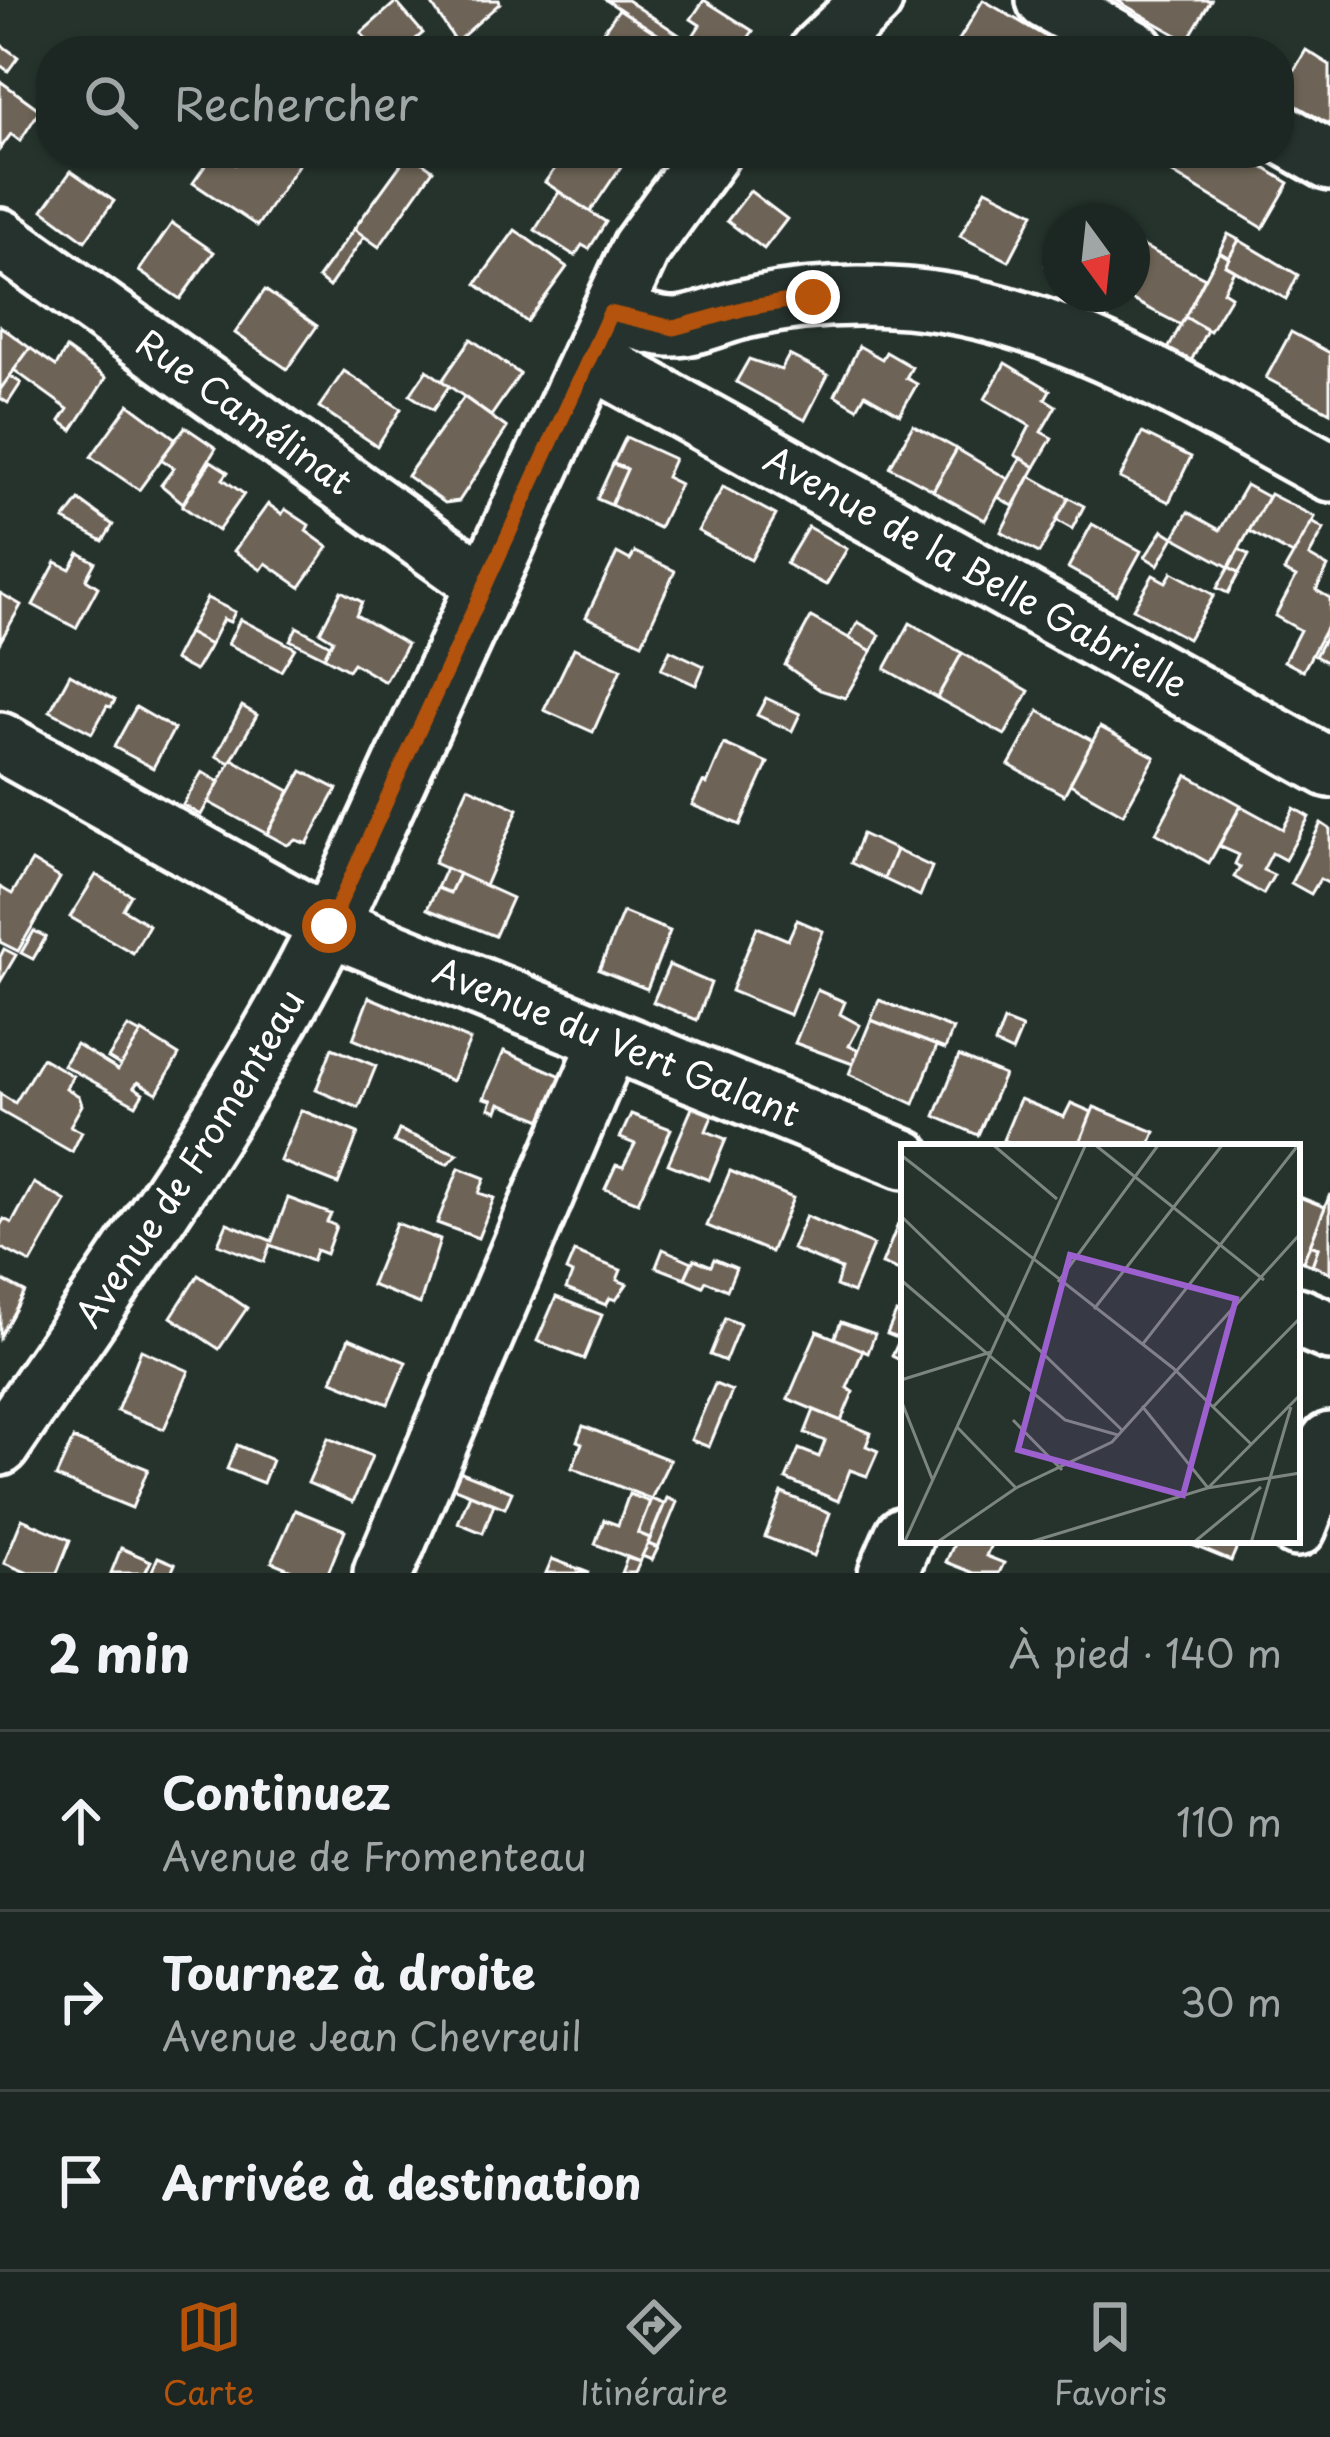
<!DOCTYPE html>
<html lang="fr">
<meta charset="utf-8">
<style>
:root{--surface:#1c2622;--page:#252e2a;--text:#f1f3f6;--muted:#a0a5a5;--line:#3a4340;--accent:#b45309}
body{margin:0;font-family:"Playpen Sans",sans-serif;background:var(--page);color:var(--text)}
.compass{position:absolute;left:1042px;top:204px;width:108px;height:108px;border-radius:50%;background:var(--surface);box-shadow:0 3px 9px #0004;rotate:165deg}
.stop{position:absolute;width:36px;height:36px;margin:-27px;border:9px solid #b45309;border-radius:50%;background:#fff}
.stop.end{background:#b45309;border-color:#fff;box-shadow:0 3px 12px #0008}
.list{margin:0;padding:0;list-style:none}
h2{display:flex;justify-content:space-between;align-items:center;height:156px;margin:0;padding:0 48px;font-size:51px}
h2 small{font-size:39px;font-weight:400;color:var(--muted)}
.list li{display:grid;grid-template-columns:78px 1fr auto;gap:36px;align-items:center;box-sizing:border-box;height:180px;padding:0 48px;border-top:3px solid var(--line)}
.list b{display:block;font-size:45px;white-space:nowrap}
.list p{margin:0;font-size:39px;white-space:nowrap;color:var(--muted)}
.list em{font-size:39px;font-style:normal;color:var(--muted)}
.icon{flex:none;width:66px;height:66px;fill:none;stroke:currentColor;stroke-width:2;stroke-linecap:round;stroke-linejoin:round}
.map{position:relative;flex:none;width:1330px;height:1573px;overflow:hidden}
.search{position:absolute;background:var(--surface);box-shadow:0 3px 9px #0004;left:36px;right:36px;top:36px;height:132px;display:flex;align-items:center;gap:30px;box-sizing:border-box;padding:0 42px;border-radius:48px;color:var(--muted);font-size:45px}
.sheet{height:696px;background:var(--surface)}
nav{display:flex;justify-content:space-around;align-items:center;box-sizing:border-box;height:168px;border-top:3px solid var(--line);background:var(--surface);font-size:33px;color:var(--muted)}
nav a{display:grid;justify-items:center;gap:6px}
nav .on{color:var(--accent)}
.map>svg:first-child{display:block}
.building{fill:#6d6357;stroke:#fff;stroke-width:3}
.lines{fill:none;stroke-linecap:round;stroke-linejoin:round}
.minor-casing{stroke:#fff;stroke-width:66}
.minor{stroke:#26332d;stroke-width:57}
.route{stroke:#b45309;stroke-width:15}
.labels{text-anchor:middle;stroke-width:10;stroke-linejoin:round;paint-order:stroke}
.street-label{font-size:36px;fill:#fff;stroke:#26332d}
.inset-road{fill:none;stroke:#7d8581;stroke-width:3}
.view{fill:#9c61cf;fill-opacity:0.15;stroke:#9c61cf;stroke-width:6}
.inset-edge{fill:none;stroke:#fff;stroke-width:6}
</style>
<div class="map">
<svg width="1330" height="1573" viewBox="0 0 1330 1573">
<rect width="100%" height="100%" fill="#26332d"/>
<filter id="ink" filterUnits="userSpaceOnUse"><feTurbulence type="fractalNoise" baseFrequency=".00833" numOctaves="2"/><feDisplacementMap in="SourceGraphic" scale="24" xChannelSelector="R" yChannelSelector="G"/><feConvolveMatrix kernelMatrix="1 2 1 2 8 2 1 2 1" color-interpolation-filters="sRGB"/></filter>
<g filter="url(#ink)">
<!-- building -->
<g class="building">
<path d="M 429,0 L 499,0 L 500,3 L 456,42 Z"/>
<path d="M 606,0 L 627,0 L 684,38 L 677,47 Z"/>
<path d="M 704,0 L 753,31 L 739,51 L 702,51 L 689,42 L 700,25 L 691,19 Z"/>
<path d="M 983,0 L 1036,31 L 1070,51 L 965,51 L 956,45 Z"/>
<path d="M 1116,0 L 1211,0 L 1187,41 Z"/>
<path d="M 396,2 L 423,33 L 402,51 L 377,51 L 361,33 Z"/>
<path d="M 619,9 L 677,47 L 675,51 L 590,51 Z"/>
<path d="M 0,44 L 18,57 L 8,71 L 0,65 Z"/>
<path d="M 1306,50 L 1330,65 L 1330,126 L 1279,96 Z"/>
<path d="M 0,81 L 40,110 L 20,141 L 11,134 L 0,149 Z"/>
<path d="M 214,153 L 235,164 L 243,153 L 306,153 L 257,226 L 193,183 Z"/>
<path d="M 409,153 L 433,170 L 379,247 L 354,229 Z"/>
<path d="M 566,153 L 630,153 L 590,212 L 545,182 Z"/>
<path d="M 1168,153 L 1240,153 L 1289,183 L 1263,228 L 1161,166 Z"/>
<path d="M 71,171 L 114,201 L 85,241 L 43,210 Z"/>
<path d="M 986,189 L 1034,213 L 1009,261 L 960,236 Z"/>
<path d="M 750,191 L 787,219 L 764,249 L 727,221 Z"/>
<path d="M 559,192 L 606,222 L 589,249 L 582,245 L 575,256 L 535,230 Z"/>
<path d="M 172,223 L 214,252 L 180,299 L 139,271 Z"/>
<path d="M 354,229 L 364,237 L 329,287 L 318,278 Z"/>
<path d="M 515,230 L 567,267 L 527,322 L 476,284 Z"/>
<path d="M 1228,234 L 1239,240 L 1229,258 L 1219,252 Z"/>
<path d="M 1060,240 L 1060,272 L 1046,265 Z"/>
<path d="M 1239,240 L 1298,275 L 1286,299 L 1225,265 Z"/>
<path d="M 1135,242 L 1205,278 L 1181,325 L 1121,294 L 1132,294 Z"/>
<path d="M 1219,252 L 1229,258 L 1225,265 L 1234,270 L 1223,291 L 1231,296 L 1210,331 L 1185,317 Z"/>
<path d="M 265,290 L 317,326 L 287,369 L 235,333 Z"/>
<path d="M 1185,317 L 1207,330 L 1189,365 L 1166,353 Z"/>
<path d="M 0,326 L 30,348 L 0,390 Z"/>
<path d="M 1291,332 L 1330,353 L 1330,412 L 1266,378 Z"/>
<path d="M 471,339 L 520,374 L 491,416 L 442,381 Z"/>
<path d="M 859,346 L 882,359 L 886,352 L 912,367 L 906,378 L 917,384 L 900,414 L 865,394 L 857,408 L 835,395 Z"/>
<path d="M 30,348 L 56,366 L 66,349 L 106,378 L 72,430 L 60,421 L 68,409 L 14,370 Z"/>
<path d="M 789,355 L 828,375 L 805,420 L 736,382 L 749,359 L 781,370 Z"/>
<path d="M 1005,363 L 1050,390 L 1045,399 L 1056,406 L 1041,432 L 1052,438 L 1035,467 L 1015,455 L 1030,426 L 985,399 Z"/>
<path d="M 427,370 L 449,386 L 433,410 L 410,395 Z"/>
<path d="M 344,371 L 401,409 L 377,446 L 319,407 Z"/>
<path d="M 10,376 L 21,383 L 8,403 L 0,398 L 0,390 Z"/>
<path d="M 464,397 L 507,428 L 459,501 L 445,503 L 407,476 Z"/>
<path d="M 129,404 L 176,439 L 139,490 L 91,457 Z"/>
<path d="M 913,425 L 957,449 L 933,490 L 890,467 Z"/>
<path d="M 185,427 L 216,448 L 183,503 L 161,485 L 174,468 L 161,459 Z"/>
<path d="M 1142,433 L 1191,457 L 1169,502 L 1120,478 Z"/>
<path d="M 626,437 L 674,459 L 666,477 L 680,484 L 659,528 L 611,505 L 627,469 L 613,464 Z"/>
<path d="M 957,449 L 1008,479 L 985,520 L 933,491 Z"/>
<path d="M 1021,458 L 1035,467 L 1013,506 L 998,497 Z"/>
<path d="M 211,461 L 228,472 L 223,479 L 244,494 L 218,531 L 182,506 Z"/>
<path d="M 613,464 L 627,469 L 611,505 L 597,499 Z"/>
<path d="M 1030,476 L 1069,498 L 1039,553 L 1001,532 Z"/>
<path d="M 1246,485 L 1268,497 L 1229,567 L 1174,537 L 1188,512 L 1220,530 Z"/>
<path d="M 723,487 L 776,515 L 751,560 L 698,531 Z"/>
<path d="M 1270,494 L 1315,517 L 1293,555 L 1249,531 Z"/>
<path d="M 1069,498 L 1084,506 L 1072,529 L 1056,520 Z"/>
<path d="M 79,500 L 113,525 L 103,541 L 64,520 Z"/>
<path d="M 268,504 L 282,514 L 285,509 L 309,525 L 306,531 L 328,547 L 300,587 L 266,563 L 261,570 L 234,551 Z"/>
<path d="M 1312,522 L 1324,529 L 1309,556 L 1328,567 L 1316,590 L 1330,598 L 1330,621 L 1303,671 L 1284,661 L 1300,630 L 1275,616 L 1296,577 L 1284,571 Z"/>
<path d="M 1092,524 L 1141,551 L 1117,595 L 1068,568 Z"/>
<path d="M 808,527 L 847,549 L 826,585 L 786,564 Z"/>
<path d="M 1163,530 L 1174,537 L 1158,565 L 1145,557 Z"/>
<path d="M 1239,549 L 1249,555 L 1239,573 L 1229,567 Z"/>
<path d="M 635,552 L 675,571 L 642,643 L 586,617 L 617,553 L 630,560 Z"/>
<path d="M 79,553 L 95,562 L 86,579 L 98,587 L 76,628 L 33,605 L 56,562 L 70,569 Z"/>
<path d="M 1229,567 L 1239,573 L 1228,593 L 1217,588 Z"/>
<path d="M 1172,572 L 1214,595 L 1188,639 L 1133,609 L 1153,575 L 1166,582 Z"/>
<path d="M 341,591 L 362,602 L 356,615 L 407,644 L 385,682 L 353,663 L 348,670 L 324,657 L 333,640 L 320,632 Z"/>
<path d="M 0,593 L 21,605 L 0,642 Z"/>
<path d="M 207,598 L 235,612 L 230,622 L 223,619 L 210,645 L 188,633 Z"/>
<path d="M 811,617 L 872,651 L 845,698 L 820,690 L 785,665 Z"/>
<path d="M 240,619 L 295,648 L 281,671 L 228,644 Z"/>
<path d="M 858,622 L 880,635 L 872,651 L 849,638 Z"/>
<path d="M 910,623 L 962,653 L 937,698 L 885,669 Z"/>
<path d="M 297,627 L 330,645 L 324,657 L 290,640 Z"/>
<path d="M 1328,632 L 1330,633 L 1330,664 L 1315,656 Z"/>
<path d="M 188,633 L 210,645 L 195,671 L 174,660 Z"/>
<path d="M 574,648 L 621,669 L 593,732 L 544,710 Z"/>
<path d="M 670,650 L 704,666 L 696,685 L 661,669 Z"/>
<path d="M 962,653 L 1029,691 L 1005,735 L 937,698 Z"/>
<path d="M 70,674 L 115,700 L 111,707 L 107,706 L 92,733 L 50,711 Z"/>
<path d="M 766,698 L 800,714 L 792,731 L 757,715 Z"/>
<path d="M 242,706 L 257,715 L 230,763 L 216,756 Z"/>
<path d="M 136,707 L 174,729 L 153,768 L 114,747 Z"/>
<path d="M 1039,711 L 1093,741 L 1064,795 L 1009,765 Z"/>
<path d="M 1100,727 L 1155,757 L 1123,814 L 1070,784 Z"/>
<path d="M 724,744 L 768,763 L 740,825 L 692,805 L 703,782 L 707,784 Z"/>
<path d="M 232,759 L 290,791 L 267,834 L 208,802 Z"/>
<path d="M 302,771 L 337,789 L 307,844 L 296,840 L 287,845 L 267,834 Z"/>
<path d="M 202,772 L 219,782 L 201,815 L 183,805 Z"/>
<path d="M 1187,775 L 1241,805 L 1209,863 L 1156,833 Z"/>
<path d="M 468,787 L 518,809 L 485,886 L 434,863 Z"/>
<path d="M 1241,806 L 1283,829 L 1294,808 L 1309,817 L 1285,860 L 1272,853 L 1263,870 L 1274,875 L 1263,894 L 1234,877 L 1240,867 L 1235,864 L 1239,855 L 1219,846 Z"/>
<path d="M 1321,823 L 1330,829 L 1330,884 L 1320,879 L 1311,894 L 1291,883 Z"/>
<path d="M 862,834 L 896,850 L 884,879 L 851,863 Z"/>
<path d="M 896,850 L 932,867 L 920,896 L 884,879 Z"/>
<path d="M 32,861 L 60,878 L 18,951 L 0,942 L 0,887 L 12,894 Z"/>
<path d="M 446,868 L 459,874 L 450,893 L 437,888 Z"/>
<path d="M 459,874 L 512,898 L 495,936 L 427,909 L 437,888 L 450,893 Z"/>
<path d="M 96,875 L 131,895 L 123,909 L 149,925 L 133,953 L 70,917 Z"/>
<path d="M 623,912 L 670,931 L 647,989 L 599,970 Z"/>
<path d="M 797,920 L 823,931 L 790,1015 L 731,991 L 757,927 L 788,940 Z"/>
<path d="M 34,931 L 46,937 L 33,959 L 21,953 Z"/>
<path d="M 4,949 L 16,955 L 0,982 L 0,957 Z"/>
<path d="M 669,965 L 711,983 L 697,1020 L 653,1002 Z"/>
<path d="M 817,990 L 845,1002 L 840,1014 L 860,1025 L 849,1046 L 859,1050 L 853,1064 L 795,1043 Z"/>
<path d="M 369,997 L 470,1040 L 452,1081 L 353,1039 Z"/>
<path d="M 879,1000 L 953,1029 L 945,1049 L 871,1020 Z"/>
<path d="M 871,1020 L 937,1046 L 914,1104 L 849,1074 Z"/>
<path d="M 1004,1021 L 1022,1028 L 1012,1052 L 995,1044 Z"/>
<path d="M 128,1027 L 141,1034 L 121,1066 L 108,1058 Z"/>
<path d="M 142,1032 L 179,1055 L 157,1093 L 138,1082 L 134,1087 L 143,1093 L 136,1105 L 63,1065 L 76,1044 L 118,1070 Z"/>
<path d="M 332,1048 L 376,1066 L 359,1108 L 316,1090 Z"/>
<path d="M 504,1051 L 566,1078 L 547,1122 L 500,1103 L 497,1111 L 489,1108 L 492,1100 L 484,1098 Z"/>
<path d="M 959,1056 L 1004,1075 L 978,1135 L 935,1116 Z"/>
<path d="M 42,1058 L 73,1076 L 66,1088 L 79,1096 L 82,1105 L 70,1126 L 82,1132 L 72,1152 L 0,1111 L 0,1094 L 15,1103 Z"/>
<path d="M 1020,1099 L 1064,1117 L 1071,1103 L 1092,1112 L 1078,1147 L 1019,1147 L 1003,1140 Z"/>
<path d="M 695,1101 L 715,1109 L 706,1131 L 726,1139 L 709,1180 L 668,1164 Z"/>
<path d="M 1094,1107 L 1155,1132 L 1149,1147 L 1078,1147 Z"/>
<path d="M 301,1110 L 358,1133 L 338,1184 L 280,1161 Z"/>
<path d="M 631,1114 L 671,1129 L 638,1202 L 605,1189 L 616,1165 L 623,1167 L 635,1144 L 620,1138 Z"/>
<path d="M 399,1130 L 442,1148 L 458,1154 L 447,1164 L 394,1142 Z"/>
<path d="M 459,1168 L 485,1178 L 479,1193 L 494,1198 L 478,1238 L 437,1223 Z"/>
<path d="M 730,1171 L 793,1198 L 771,1252 L 707,1226 Z"/>
<path d="M 34,1183 L 66,1201 L 31,1263 L 0,1247 L 0,1226 L 4,1219 L 12,1223 Z"/>
<path d="M 1330,1194 L 1330,1273 L 1312,1265 L 1318,1248 L 1310,1245 Z"/>
<path d="M 1297,1196 L 1325,1207 L 1303,1262 L 1297,1260 Z"/>
<path d="M 288,1198 L 331,1214 L 327,1222 L 336,1226 L 326,1254 L 316,1250 L 312,1261 L 270,1245 L 264,1262 L 218,1244 L 227,1223 L 272,1241 Z"/>
<path d="M 903,1212 L 904,1212 L 904,1273 L 882,1264 Z"/>
<path d="M 806,1216 L 873,1245 L 853,1293 L 836,1286 L 841,1269 L 792,1249 Z"/>
<path d="M 396,1223 L 440,1240 L 420,1304 L 371,1285 Z"/>
<path d="M 1310,1245 L 1318,1248 L 1312,1265 L 1303,1262 Z"/>
<path d="M 663,1249 L 692,1262 L 685,1278 L 656,1267 Z"/>
<path d="M 574,1252 L 621,1270 L 617,1280 L 627,1284 L 616,1300 L 610,1298 L 606,1305 L 566,1289 L 572,1274 L 566,1271 Z"/>
<path d="M 694,1259 L 711,1266 L 714,1259 L 736,1268 L 727,1290 L 706,1281 L 703,1286 L 685,1278 Z"/>
<path d="M 198,1275 L 247,1308 L 219,1349 L 171,1317 Z"/>
<path d="M 0,1279 L 25,1292 L 0,1337 Z"/>
<path d="M 556,1297 L 602,1315 L 584,1359 L 537,1341 Z"/>
<path d="M 896,1313 L 904,1317 L 904,1362 L 892,1356 L 900,1339 L 887,1334 Z"/>
<path d="M 725,1318 L 740,1324 L 725,1361 L 710,1355 Z"/>
<path d="M 841,1322 L 875,1334 L 868,1353 L 834,1339 Z"/>
<path d="M 817,1331 L 863,1350 L 847,1388 L 853,1392 L 841,1421 L 788,1399 Z"/>
<path d="M 349,1338 L 406,1362 L 388,1404 L 332,1381 Z"/>
<path d="M 141,1350 L 189,1371 L 164,1429 L 117,1411 Z"/>
<path d="M 715,1384 L 732,1391 L 709,1447 L 691,1440 Z"/>
<path d="M 814,1410 L 871,1433 L 866,1446 L 878,1451 L 867,1476 L 850,1470 L 838,1501 L 786,1479 L 799,1449 L 819,1457 L 825,1441 L 805,1433 Z"/>
<path d="M 583,1426 L 670,1460 L 651,1499 L 572,1468 L 582,1443 L 577,1441 Z"/>
<path d="M 328,1438 L 372,1456 L 353,1502 L 308,1483 Z"/>
<path d="M 73,1439 L 148,1469 L 132,1508 L 56,1477 Z"/>
<path d="M 237,1445 L 272,1460 L 263,1483 L 227,1469 Z"/>
<path d="M 454,1469 L 512,1492 L 505,1508 L 447,1485 Z"/>
<path d="M 782,1493 L 830,1513 L 814,1556 L 765,1537 Z"/>
<path d="M 470,1494 L 494,1504 L 483,1533 L 458,1523 Z"/>
<path d="M 629,1494 L 650,1502 L 638,1533 L 650,1538 L 640,1562 L 595,1544 L 604,1520 L 618,1525 Z"/>
<path d="M 667,1498 L 677,1502 L 658,1548 L 648,1544 Z"/>
<path d="M 651,1499 L 664,1504 L 650,1538 L 638,1533 Z"/>
<path d="M 295,1510 L 345,1530 L 328,1573 L 299,1573 L 272,1562 Z"/>
<path d="M 22,1519 L 70,1540 L 57,1573 L 28,1573 L 4,1563 Z"/>
<path d="M 956,1540 L 993,1540 L 986,1556 L 1004,1563 L 999,1573 L 974,1573 L 946,1562 Z"/>
<path d="M 1180,1540 L 1240,1540 L 1231,1561 Z"/>
<path d="M 648,1544 L 658,1548 L 652,1560 L 642,1556 Z"/>
<path d="M 121,1548 L 151,1561 L 145,1573 L 111,1573 Z"/>
<path d="M 158,1557 L 175,1564 L 171,1573 L 151,1573 Z"/>
<path d="M 627,1558 L 640,1562 L 635,1573 L 621,1573 Z"/>
<path d="M 552,1559 L 576,1568 L 589,1573 L 546,1573 Z"/>
</g>
<g class="lines">
<defs>
<g id="minor">
<path d="M 1046,0 L 1136,51"/>
<path d="M 819,51 L 873,0"/>
<path d="M 1279,132 L 1330,161"/>
<path id="s1" d="M 0,238 L 486,585"/>
<path d="M 611,313 C 630,317 653,327 673,327 C 696,327 722,314 744,309 C 792,298 841,294 890,297 C 1051,304 1192,398 1330,472"/>
<path id="s2" d="M 590,358 L 1330,768"/>
<path id="s3" d="M 0,742 L 329,926 L 904,1159"/>
<path d="M 1297,1317 L 1330,1331"/>
<path id="s4" d="M 0,1446 C 118,1272 245,1100 337,909 L 641,248 L 710,153"/>
<path d="M 1297,1527 L 1330,1442"/>
<path d="M 383,1573 L 609,1042"/>
<path d="M 888,1573 L 904,1536"/>
</g>
</defs>
<!-- minor casing -->
<use href="#minor" class="minor-casing"/>
<!-- minor -->
<use href="#minor" class="minor"/>
</g>
</g>
<g class="lines" filter="url(#ink)">
<!-- route -->
<path class="route" d="M 329,926 L 610,313 L 674,328 L 746,308 L 813,297"/>
</g>
<g class="labels">
<!-- street labels -->
<g class="street-label">
<text dy="13" stroke="none"><textPath href="#s1" startOffset="300">Rue Camélinat</textPath></text>
<text dy="13" stroke="none"><textPath href="#s2" startOffset="441">Avenue de la Belle Gabrielle</textPath></text>
<text dy="13" stroke="none"><textPath href="#s3" startOffset="687">Avenue du Vert Galant</textPath></text>
<text dy="13" stroke="none"><textPath href="#s4" startOffset="345">Avenue de Fromenteau</textPath></text>
</g>
</g>
<!-- overview -->
<g transform="translate(901 1144)">
<rect width="399" height="399" fill="#26332d"/>
<path class="inset-road" d="M 91,0 L 156,55M 193,0 L 363,136M 0,11 L 272,224 L 350,300M 0,72 L 221,286M 0,136 L 164,276 L 217,291M 157,138 L 258,0M 193,165 L 322,0M 241,201 L 398,0M 0,236 L 90,208M 0,256 L 32,337M 241,262 L 307,344 L 399,329M 312,263 L 399,174M 112,276 L 161,326M 56,283 L 115,344M 3,399 L 185,0M 35,399 L 115,344 L 211,298 L 399,90M 126,399 L 307,344 L 399,251M 292,399 L 360,343M 350,399 L 390,263"/>
<path class="view" d="M 169,111 L 335,155 L 282,351 L 117,306 Z"/>
<rect width="399" height="399" class="inset-edge"/>
</g>
</svg>
<svg class="compass" viewBox="-18 -18 36 36"><path d="M0-13l5 13h-10z" fill="#e53935"/><path d="M0 13l5-13h-10z" fill="#a0a5a5"/></svg>
<div class="stop" style="left:329px;top:926px"></div>
<div class="stop end" style="left:813px;top:297px"></div>
<div class="search"><svg class="icon" aria-label="search" viewBox="0 0 24 24"><circle cx="10" cy="10" r="6"/><path d="M15 15l6 6"/></svg>Rechercher</div>
</div>
<section class="sheet">
<h2>2 min<small>À pied · 140 m</small></h2>
<ul class="list">
<li><svg class="icon" aria-label="ahead" viewBox="0 0 24 24"><path d="M12 20V5M6 11l6-6 6 6"/></svg><div><b>Continuez</b><p>Avenue de Fromenteau</p></div><em>110 m</em></li>
<li><svg class="icon" aria-label="right" viewBox="0 0 24 24"><path d="M7 20v-9h11M14 6l5 5-5 5"/></svg><div><b>Tournez à droite</b><p>Avenue Jean Chevreuil</p></div><em>30 m</em></li>
<li><svg class="icon" aria-label="arrive" viewBox="0 0 24 24"><path d="M6 21V4h12l-3 4 3 4H6"/></svg><div><b>Arrivée à destination</b></div></li>
</ul>
</section>
<nav>
<a class="on"><svg class="icon" aria-label="map" viewBox="0 0 24 24"><path d="M3 6l6-2 6 2 6-2v14l-6 2-6-2-6 2zM9 4v14M15 6v14"/></svg>Carte</a>
<a><svg class="icon" aria-label="directions" viewBox="0 0 24 24"><path d="M12 3l9 9-9 9-9-9zM9 14v-3h6M13 9l2 2-2 2"/></svg>Itinéraire</a>
<a><svg class="icon" aria-label="saved" viewBox="0 0 24 24"><path d="M7 4h10v16l-5-4-5 4z"/></svg>Favoris</a>
</nav>
